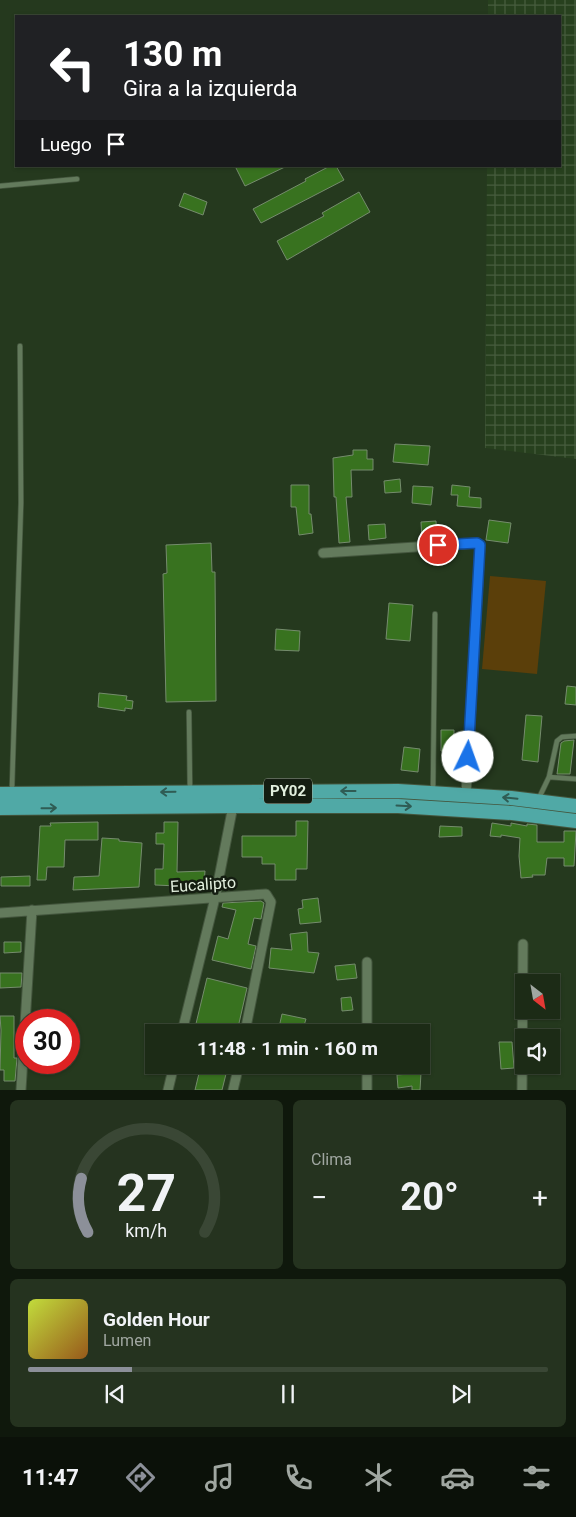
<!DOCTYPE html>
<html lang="es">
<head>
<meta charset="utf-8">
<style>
  body { margin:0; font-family:Roboto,sans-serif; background:#25331f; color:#f1f3f6; height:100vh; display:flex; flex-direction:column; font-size:19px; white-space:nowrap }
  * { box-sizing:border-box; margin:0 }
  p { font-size:16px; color:#a0a7a1 }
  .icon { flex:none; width:28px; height:28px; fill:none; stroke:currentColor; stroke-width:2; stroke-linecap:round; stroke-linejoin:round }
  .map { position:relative; height:1090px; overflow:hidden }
  .drawer { display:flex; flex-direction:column; gap:10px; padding:10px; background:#0f180c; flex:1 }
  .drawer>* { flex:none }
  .guide { position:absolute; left:15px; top:15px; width:546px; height:152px; border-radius:0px; box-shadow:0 1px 4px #0004,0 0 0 1px #3a4735; background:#202124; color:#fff; overflow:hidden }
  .needle { width:32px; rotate:149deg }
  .tools { position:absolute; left:515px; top:974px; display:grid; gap:10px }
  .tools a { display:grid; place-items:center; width:45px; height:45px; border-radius:0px; background:#1c2b16; box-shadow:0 1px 4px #0004,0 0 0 1px #3a4735; font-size:25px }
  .speed { position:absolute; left:15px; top:1009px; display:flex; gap:10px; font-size:25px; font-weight:700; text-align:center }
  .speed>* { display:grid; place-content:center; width:65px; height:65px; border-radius:50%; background:#1c2b16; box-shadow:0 1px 4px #0004,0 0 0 1px #3a4735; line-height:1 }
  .speed .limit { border:8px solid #d22; background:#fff; color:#111 }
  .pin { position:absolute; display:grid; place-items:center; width:42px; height:42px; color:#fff; margin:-21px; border:2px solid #fff; border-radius:50%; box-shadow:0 1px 5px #0007 }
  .me { position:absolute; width:55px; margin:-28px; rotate:3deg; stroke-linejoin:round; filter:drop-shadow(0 0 4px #0008) }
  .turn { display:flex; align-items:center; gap:18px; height:105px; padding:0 25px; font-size:22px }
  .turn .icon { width:65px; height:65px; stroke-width:2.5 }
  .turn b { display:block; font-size:35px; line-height:42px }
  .then { display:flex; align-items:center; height:48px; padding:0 25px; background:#0003; gap:10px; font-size:19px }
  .big { font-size:38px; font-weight:700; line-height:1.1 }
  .drawer .tile { flex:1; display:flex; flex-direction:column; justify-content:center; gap:8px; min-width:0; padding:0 18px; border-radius:8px; background:#25331f }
  .drawer .dial { align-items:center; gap:0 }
  .dial svg { height:130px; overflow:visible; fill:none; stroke:#3a4735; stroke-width:7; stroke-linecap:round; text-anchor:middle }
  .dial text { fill:#f1f3f6; stroke:none }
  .song { display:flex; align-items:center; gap:15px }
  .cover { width:60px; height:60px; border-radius:8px; background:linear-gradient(135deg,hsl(70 70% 55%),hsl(30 70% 35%)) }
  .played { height:5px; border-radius:2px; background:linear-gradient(90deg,#8c9099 20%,#3a4735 20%) }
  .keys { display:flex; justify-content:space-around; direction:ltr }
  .heat { display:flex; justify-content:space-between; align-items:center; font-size:28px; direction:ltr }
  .drawer .tiles { flex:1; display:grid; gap:10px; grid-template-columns:1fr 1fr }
  .tile:last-child { grid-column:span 2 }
  .trip { position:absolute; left:145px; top:1024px; width:285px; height:50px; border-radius:0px; background:#1c2b16; box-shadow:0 1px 4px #0004,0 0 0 1px #3a4735; font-weight:700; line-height:50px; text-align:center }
  .tab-bar { display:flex; height:80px; justify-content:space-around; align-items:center; background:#0b1109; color:#a0a7a1 }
  .tab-bar .icon { width:35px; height:35px }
  .tab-bar .selected { color:#8c9099 }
  .tab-bar b { font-size:22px; color:#f1f3f6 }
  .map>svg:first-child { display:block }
  .industrial { fill:url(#industrial-grid) }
  .pitch { fill:#5b3f0a }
  .building { fill:#38721f; stroke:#758c6d }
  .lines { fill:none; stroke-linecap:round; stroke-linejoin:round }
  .service-casing { stroke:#44563e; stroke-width:6 }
  .minor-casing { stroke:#44563e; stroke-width:11 }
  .trunk-casing { stroke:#44563e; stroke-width:16 }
  .service { stroke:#637a5c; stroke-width:4.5 }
  .minor { stroke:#637a5c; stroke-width:9 }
  .trunk { stroke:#50a9a6; stroke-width:14 }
  .oneway { stroke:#2f5c54 }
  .route-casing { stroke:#114b97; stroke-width:12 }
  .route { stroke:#1a73e8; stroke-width:9 }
  .labels { text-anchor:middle; stroke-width:5; stroke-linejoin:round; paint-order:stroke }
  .shield { fill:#141d11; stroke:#a4b0a0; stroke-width:1 }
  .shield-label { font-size:15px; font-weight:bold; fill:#e2efde }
  .street-label { font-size:16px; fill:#e2efde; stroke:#141d11 }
</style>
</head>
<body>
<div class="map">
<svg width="576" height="1090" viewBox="0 0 576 1090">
  <defs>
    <pattern id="industrial-grid" width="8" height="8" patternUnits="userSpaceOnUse" patternTransform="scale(1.25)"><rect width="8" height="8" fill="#27401e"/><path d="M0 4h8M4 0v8" fill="none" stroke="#465c3e"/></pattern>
  </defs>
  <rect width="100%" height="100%" fill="#25391e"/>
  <path class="industrial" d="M488,0H576V459L485,448L487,166H560V16H488Z"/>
  <path class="pitch" d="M490,576L546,581L537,674L482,669Z"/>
  <path class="building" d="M235,166H287L245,186Z
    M330,166H336L344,180L261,223L253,209L306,181L305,179Z
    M359,192L370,212L287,260L277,241L324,216L322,213Z
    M184,193L207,202L203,215L179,206Z
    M395,444L430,446L428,465L393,462Z
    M353,450H367V459H373V470H351L352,497H346L350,542L339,543L336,497H334L333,458L353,455Z
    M400,479L401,492L385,493L384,481Z
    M291,485H309V514H311L313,533L299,535L296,507H291Z
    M452,485L470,487L469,497L481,498V508L457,506L458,495H451Z
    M413,486L433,487L431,505L412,503Z
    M489,520L511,523L508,543L486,540Z
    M436,521L437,539L422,540L421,522Z
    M385,524L386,538L369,540L368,525Z
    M211,543L212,572H215L216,701L166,702L163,574L167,573L166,545Z
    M389,603L413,605L410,641L386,639Z
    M276,629L300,631L299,651L275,650Z
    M567,686L576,687V705L565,704Z
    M99,693L127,696L126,700L133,701L132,709L125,708V711L98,707Z
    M526,715L542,716L538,762L522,760Z
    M441,730H454V751H441Z
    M574,740L570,774H557L561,743L564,741Z
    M404,747L420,749L418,772L401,770Z
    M296,821H308L307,869H296V880H275V864H262V857H242V836H296Z
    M98,822V840H65L64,867H47L46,880H37L40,826H51L50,823Z
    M164,822H178L177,872L205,871L204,884L178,886L155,885V869H163L164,844H156V833H164Z
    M492,823L511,826V823L527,826V824L537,825V842H564V831H576L574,866H564V858H547L545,875H532L533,877L521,878L519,856L520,838L501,835V837L490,836Z
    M440,826L462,827V836L439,837Z
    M102,838L119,839V841L142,843L139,887L73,890L74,877L99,876Z
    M30,876V886H1V877Z
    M318,898L321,922L300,924L298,909L303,908L302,900Z
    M261,901L264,903L261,919L254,918L248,944L256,946L251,969L212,960L218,936L228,939L236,910L222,907L223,903Z
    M307,932L308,952L319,953L314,973L269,968L271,948L292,950L290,934Z
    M4,942H21V952L4,953Z
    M355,964L357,978L337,980L335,966Z
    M0,973H22L21,987L0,988Z
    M207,978L247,988L237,1032H194Z
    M351,997L353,1010L342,1011L341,998Z
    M282,1014L306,1019L302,1032H278Z
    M0,1016H14V1058H17L15,1081H4V1070H0L1,1030Z
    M499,1042H512L514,1068L501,1069Z
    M201,1065H221L219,1072L226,1074L222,1090H195Z
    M421,1073L420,1090H412V1086L398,1088L397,1075Z"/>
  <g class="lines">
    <defs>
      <path id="service" d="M0,186L77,179
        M189,712L190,791
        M549,777L576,779
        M12,787L21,503L20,346
        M433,791L435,614
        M538,800L549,777L557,741L562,737L576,736"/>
      <path id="minor" d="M323,553L477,543L480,545L466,795
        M0,913L266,894L271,902L245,1032
        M182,1032L215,898L233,806
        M367,1032V962
        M21,1090L32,910
        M168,1090L174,1065
        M233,1090L239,1065
        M367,1090V1065
        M522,1090L523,944"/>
      <path id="trunk" d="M0,794L398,791L511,798L576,806
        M0,808L233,806H398L512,813L576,821"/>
    </defs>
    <use href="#service" class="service-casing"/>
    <use href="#minor" class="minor-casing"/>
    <use href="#trunk" class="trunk-casing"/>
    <use href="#service" class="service"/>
    <use href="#minor" class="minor"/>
    <use href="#trunk" class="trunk"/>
  </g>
  <defs><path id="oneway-shaft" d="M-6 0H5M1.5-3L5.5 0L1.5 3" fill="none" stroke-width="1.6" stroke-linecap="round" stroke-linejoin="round" transform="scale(1.25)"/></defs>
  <g class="oneway">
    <use href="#oneway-shaft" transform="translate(348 791) rotate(180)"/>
    <use href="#oneway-shaft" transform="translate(168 792) rotate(179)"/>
    <use href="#oneway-shaft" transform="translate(510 798) rotate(-175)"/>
    <use href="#oneway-shaft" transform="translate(404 806) rotate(3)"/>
    <use href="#oneway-shaft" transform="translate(49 808) rotate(-1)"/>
  </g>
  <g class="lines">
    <defs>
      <path id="route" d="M438,545L477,543L480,545L468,757"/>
    </defs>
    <use href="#route" class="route-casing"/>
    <use href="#route" class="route"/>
  </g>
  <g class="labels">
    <rect class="shield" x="264" y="778.5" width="48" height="25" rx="4"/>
    <g class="shield-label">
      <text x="288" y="796">PY02</text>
    </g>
    <g class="street-label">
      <text transform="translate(203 884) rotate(-4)" y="6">Eucalipto</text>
    </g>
  </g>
</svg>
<div class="tools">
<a><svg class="needle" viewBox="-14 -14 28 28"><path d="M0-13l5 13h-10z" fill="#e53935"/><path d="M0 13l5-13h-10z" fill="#a0a7a1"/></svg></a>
<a><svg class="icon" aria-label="sound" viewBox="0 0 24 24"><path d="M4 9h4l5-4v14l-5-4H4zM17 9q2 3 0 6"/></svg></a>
</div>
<div class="speed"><div class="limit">30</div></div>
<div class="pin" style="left:438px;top:545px;background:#d93025"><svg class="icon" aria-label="arrive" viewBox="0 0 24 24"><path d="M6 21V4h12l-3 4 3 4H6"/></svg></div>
<svg class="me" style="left:468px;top:757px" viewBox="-20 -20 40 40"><circle r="19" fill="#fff"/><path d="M0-13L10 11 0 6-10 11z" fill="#1a73e8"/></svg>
<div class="trip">11:48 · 1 min · 160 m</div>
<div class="guide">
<div class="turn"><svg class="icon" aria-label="left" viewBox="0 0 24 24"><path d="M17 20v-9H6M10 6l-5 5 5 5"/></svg><div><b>130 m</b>Gira a la izquierda</div></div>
<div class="then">Luego<svg class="icon" aria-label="arrive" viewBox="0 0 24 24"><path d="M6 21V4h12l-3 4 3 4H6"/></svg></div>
</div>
</div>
<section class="drawer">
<div class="tiles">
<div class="tile dial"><svg viewBox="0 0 100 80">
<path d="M14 69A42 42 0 1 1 86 69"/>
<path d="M14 69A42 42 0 0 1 10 36" stroke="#8c9099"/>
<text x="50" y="56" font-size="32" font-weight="700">27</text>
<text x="50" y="72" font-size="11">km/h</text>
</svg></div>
<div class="tile"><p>Clima</p>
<div class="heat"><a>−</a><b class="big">20°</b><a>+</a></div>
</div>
<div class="tile">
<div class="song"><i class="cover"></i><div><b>Golden Hour</b><p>Lumen</p></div></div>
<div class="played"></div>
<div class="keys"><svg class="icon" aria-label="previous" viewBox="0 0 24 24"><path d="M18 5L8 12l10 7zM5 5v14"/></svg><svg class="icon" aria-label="pause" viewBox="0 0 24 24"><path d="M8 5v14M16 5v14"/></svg><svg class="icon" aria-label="next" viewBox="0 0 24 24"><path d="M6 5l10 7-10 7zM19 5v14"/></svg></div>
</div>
</div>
</section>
<nav class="tab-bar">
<b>11:47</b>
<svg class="icon selected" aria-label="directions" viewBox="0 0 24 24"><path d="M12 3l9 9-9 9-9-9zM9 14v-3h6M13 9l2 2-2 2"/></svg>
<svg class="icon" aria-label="music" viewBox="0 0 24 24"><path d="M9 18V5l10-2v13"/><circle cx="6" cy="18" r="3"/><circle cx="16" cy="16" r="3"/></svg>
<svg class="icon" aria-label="phone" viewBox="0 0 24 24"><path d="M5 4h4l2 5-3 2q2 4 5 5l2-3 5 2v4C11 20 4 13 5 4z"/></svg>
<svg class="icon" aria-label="climate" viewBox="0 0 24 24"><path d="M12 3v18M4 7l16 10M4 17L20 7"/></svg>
<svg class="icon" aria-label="car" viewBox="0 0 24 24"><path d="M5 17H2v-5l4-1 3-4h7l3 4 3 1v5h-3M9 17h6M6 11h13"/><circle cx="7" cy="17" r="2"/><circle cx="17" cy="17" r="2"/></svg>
<svg class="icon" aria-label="filters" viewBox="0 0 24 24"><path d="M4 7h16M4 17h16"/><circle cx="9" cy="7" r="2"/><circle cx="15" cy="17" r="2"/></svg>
</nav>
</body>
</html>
